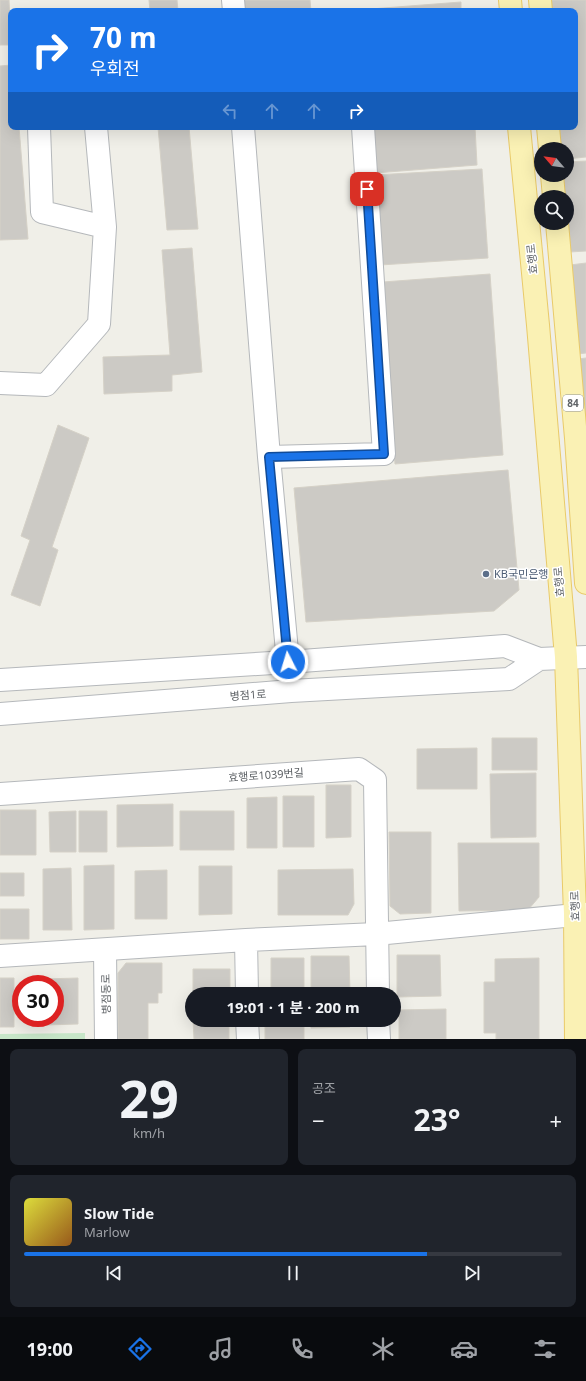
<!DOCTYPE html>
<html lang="ko">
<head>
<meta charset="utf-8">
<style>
  body { margin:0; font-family:"Noto Sans","Noto Sans KR",sans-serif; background:#20242c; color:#f1f3f6; height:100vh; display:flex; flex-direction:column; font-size:15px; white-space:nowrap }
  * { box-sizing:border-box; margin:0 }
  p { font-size:13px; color:#9ea1a6 }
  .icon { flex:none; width:22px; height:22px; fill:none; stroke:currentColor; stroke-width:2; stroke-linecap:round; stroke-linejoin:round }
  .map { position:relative; height:1039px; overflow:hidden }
  .details { display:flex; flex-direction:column; gap:10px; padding:10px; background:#0d0f14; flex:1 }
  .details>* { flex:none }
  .hud { position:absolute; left:8px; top:8px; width:570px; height:122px; border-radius:8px; box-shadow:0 4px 16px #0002; background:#1a73e8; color:#fff; overflow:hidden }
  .needle { width:26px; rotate:298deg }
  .controls { position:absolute; left:534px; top:142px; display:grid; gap:8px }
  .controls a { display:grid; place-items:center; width:40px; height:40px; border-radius:50%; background:#171b24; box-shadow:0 4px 16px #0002; font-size:20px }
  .speed { position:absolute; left:12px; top:975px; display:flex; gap:8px; font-size:20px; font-weight:700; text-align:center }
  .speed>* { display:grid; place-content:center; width:52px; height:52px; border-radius:50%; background:#171b24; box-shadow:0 4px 16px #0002; line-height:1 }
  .speed .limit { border:6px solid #d22; background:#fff; color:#111 }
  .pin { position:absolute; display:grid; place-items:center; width:34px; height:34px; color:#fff; margin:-17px; border-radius:8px; box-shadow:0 2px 6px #0006 }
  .me { position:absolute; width:44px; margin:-22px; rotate:355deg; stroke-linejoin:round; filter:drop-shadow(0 0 3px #0008) }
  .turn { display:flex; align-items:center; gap:14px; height:84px; padding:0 16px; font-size:18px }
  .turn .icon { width:52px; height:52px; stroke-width:2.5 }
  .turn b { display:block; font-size:28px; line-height:34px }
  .lanes { display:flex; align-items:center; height:38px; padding:0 16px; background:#0003; justify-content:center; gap:20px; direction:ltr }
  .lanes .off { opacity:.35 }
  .big { font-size:30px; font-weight:700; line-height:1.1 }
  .details .widget { flex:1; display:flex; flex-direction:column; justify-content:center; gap:6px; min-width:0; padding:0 14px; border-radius:8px; background:#20242c }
  .details .dial { align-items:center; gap:0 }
  .dial b { font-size:52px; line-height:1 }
  .song { display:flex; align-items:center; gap:12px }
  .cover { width:48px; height:48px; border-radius:6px; background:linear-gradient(135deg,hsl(60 70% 55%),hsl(30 70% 35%)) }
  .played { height:4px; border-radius:2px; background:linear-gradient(90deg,#1a73e8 75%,#363941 75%) }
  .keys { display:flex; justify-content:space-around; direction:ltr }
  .heat { display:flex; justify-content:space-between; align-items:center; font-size:22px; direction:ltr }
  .details .tiles { flex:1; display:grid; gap:10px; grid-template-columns:1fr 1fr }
  .widget:last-child { grid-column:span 2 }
  .trip { position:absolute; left:185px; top:987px; width:216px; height:40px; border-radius:20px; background:#171b24; box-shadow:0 4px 16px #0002; font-weight:700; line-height:40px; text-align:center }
  .tabs { display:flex; height:64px; justify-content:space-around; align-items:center; background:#090b0e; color:#9ea1a6 }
  .tabs .icon { width:28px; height:28px }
  .tabs .active { color:#1a73e8 }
  .tabs b { font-size:18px; color:#f1f3f6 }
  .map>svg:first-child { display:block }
  .green { fill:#c7e6c8 }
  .building { fill:#cccac5; stroke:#d5d1c7 }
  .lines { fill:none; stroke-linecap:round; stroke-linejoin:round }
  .minor-casing { stroke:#b5b8bb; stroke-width:24 }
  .major-casing { stroke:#e9ca69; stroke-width:24 }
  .minor { stroke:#fff; stroke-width:22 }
  .major { stroke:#faf1b4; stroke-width:22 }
  .route-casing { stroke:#114b97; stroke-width:10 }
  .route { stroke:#1a73e8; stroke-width:7 }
  .service-dot { fill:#5c6f8a; stroke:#fff; stroke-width:1.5 }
  .labels { text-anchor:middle; stroke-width:3; stroke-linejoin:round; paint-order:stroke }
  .shield { fill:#fff; stroke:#8f9295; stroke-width:1 }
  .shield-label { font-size:10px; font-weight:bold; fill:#5f6367 }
  .street-label { font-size:11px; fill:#5f6367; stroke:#fff }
  .service-label { font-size:11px; fill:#4e5e75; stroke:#fff; text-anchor:start }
</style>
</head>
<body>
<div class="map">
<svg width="586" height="1039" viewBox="0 0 586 1039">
  <rect width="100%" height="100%" fill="#f0efe8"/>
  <path class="green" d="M85,1033V1039H0V1034Z"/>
  <path class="building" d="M0,0H9L11,45H0Z
    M149,0H177L178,11H150Z
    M239,0H310L311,11L240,10Z
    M546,0H586V157L567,159V149H554L553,127H575V11H547Z
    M461,2V11L358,10Z
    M11,65V127H19L28,239L0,240V66Z
    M158,127H189L198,229L167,230Z
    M372,127H475L477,165L375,173Z
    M586,161V251L570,252L567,223V197H565L562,175H567V162Z
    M482,169L488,258L380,265L374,175Z
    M192,248L202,372L172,375V391L104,394L103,357L170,355L162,250Z
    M586,263V353L578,354L570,265Z
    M490,274L503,455L395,464L383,282Z
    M586,358V448L578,359Z
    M58,425L89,438L52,547L58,550L40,606L11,595L30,540L21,536Z
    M508,470L519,590L494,611L306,622L294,488Z
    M492,738H537V770H492Z
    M477,748V789H417V749Z
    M536,773V837L491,838L490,774Z
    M326,785H351V837L326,838Z
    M283,796H314V847H283Z
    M277,797V848H247V798Z
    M173,804V846L117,847V805Z
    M0,810H36V855H0Z
    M76,811V852H50L49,812Z
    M79,811H107V852H79Z
    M180,811H234V850H180Z
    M389,832H431V913L400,914L390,906Z
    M458,843H539V897L528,910L459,911Z
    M114,865V929L84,930V866Z
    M199,866H232V914L199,915Z
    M71,868L72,930H43V869Z
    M353,869L354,904L348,915H278V870Z
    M167,870V919H135V871Z
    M0,873H24V896H0Z
    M0,909H29V939H0Z
    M397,955H440L441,996L397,997Z
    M311,956H349L350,994H311Z
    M271,958H304V994H271Z
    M539,958V1039H496V1033H484V982H495V959Z
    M126,963H162V993H158V1003H148V1039H118V973Z
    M193,969H230V994H193Z
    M0,978H14V1027H0Z
    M78,978V1024L44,1025V1018H55V984H44V979Z
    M446,1009V1039H399V1010Z
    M193,1020H229V1039H194Z
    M311,1020H350V1027L311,1028Z
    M304,1023V1039H265V1024Z"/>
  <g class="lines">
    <defs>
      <path id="minor" d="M233,0L234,11
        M39,127L42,212L105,227
        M243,127L269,457L288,662
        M0,383L46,385L99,324L105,227L96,127
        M269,457L384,454L363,127
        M0,680L288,662L505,646L539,659L586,657
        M0,714L291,691L509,679L539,659
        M0,794L359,769L375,780L378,994
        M246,940L247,994
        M105,950L106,1039
        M0,956L246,940L376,934L586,914
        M247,1020L248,1039
        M378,1020L379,1039"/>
      <path id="major" d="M510,0L511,11
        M540,0L541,11
        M519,127L538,325L566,657L575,914L576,1039
        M548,127L550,149
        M552,175L554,197
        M557,223L576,438L586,583"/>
    </defs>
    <use href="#minor" class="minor-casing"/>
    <use href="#major" class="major-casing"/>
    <use href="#minor" class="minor"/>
    <use href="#major" class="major"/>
  </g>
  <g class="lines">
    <defs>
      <path id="route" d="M288,662L269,457L384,454L367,189"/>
    </defs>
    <use href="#route" class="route-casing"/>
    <use href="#route" class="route"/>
  </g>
  <circle class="service-dot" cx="486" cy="574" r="4"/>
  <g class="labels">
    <rect class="shield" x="563" y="395" width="20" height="16" rx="3"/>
    <g class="shield-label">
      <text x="573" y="407">84</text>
    </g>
    <g class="street-label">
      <text transform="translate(532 259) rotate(-96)" y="4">효행로</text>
      <text transform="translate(559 582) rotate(-95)" y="4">효행로</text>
      <text transform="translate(248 695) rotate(-4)" y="4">병점1로</text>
      <text transform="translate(266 775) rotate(-4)" y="4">효행로1039번길</text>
      <text transform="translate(575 906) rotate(-92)" y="4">효행로</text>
      <text transform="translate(106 994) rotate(-91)" y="4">병점동로</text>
    </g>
    <g class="service-label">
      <text x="494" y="578">KB국민은행</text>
    </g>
  </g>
</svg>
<div class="controls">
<a><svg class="needle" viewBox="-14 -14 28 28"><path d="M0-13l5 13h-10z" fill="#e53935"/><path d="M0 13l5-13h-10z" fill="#9ea1a6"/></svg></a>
<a><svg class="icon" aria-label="search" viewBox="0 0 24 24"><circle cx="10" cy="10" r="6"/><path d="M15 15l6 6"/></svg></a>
</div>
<div class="speed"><div class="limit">30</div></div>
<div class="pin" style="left:367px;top:189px;background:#d93025"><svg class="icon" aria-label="arrive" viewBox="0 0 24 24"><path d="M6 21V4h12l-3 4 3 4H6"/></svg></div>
<svg class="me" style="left:288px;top:662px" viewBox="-20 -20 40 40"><circle r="17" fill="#1a73e8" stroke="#fff" stroke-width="3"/><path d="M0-11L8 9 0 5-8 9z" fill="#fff"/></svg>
<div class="trip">19:01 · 1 분 · 200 m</div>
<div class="hud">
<div class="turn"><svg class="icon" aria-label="right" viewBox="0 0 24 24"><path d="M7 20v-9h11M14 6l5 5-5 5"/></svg><div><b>70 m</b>우회전</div></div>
<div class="lanes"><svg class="icon off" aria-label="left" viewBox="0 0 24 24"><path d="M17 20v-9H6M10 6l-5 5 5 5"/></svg><svg class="icon off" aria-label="ahead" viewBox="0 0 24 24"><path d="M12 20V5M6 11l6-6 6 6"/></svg><svg class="icon off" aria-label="ahead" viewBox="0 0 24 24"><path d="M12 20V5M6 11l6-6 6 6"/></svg><svg class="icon" aria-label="right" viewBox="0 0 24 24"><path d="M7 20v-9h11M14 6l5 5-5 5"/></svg></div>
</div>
</div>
<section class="details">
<div class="tiles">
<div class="widget dial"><b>29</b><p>km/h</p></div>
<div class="widget"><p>공조</p>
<div class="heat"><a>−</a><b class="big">23°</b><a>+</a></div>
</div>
<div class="widget">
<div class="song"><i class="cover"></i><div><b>Slow Tide</b><p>Marlow</p></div></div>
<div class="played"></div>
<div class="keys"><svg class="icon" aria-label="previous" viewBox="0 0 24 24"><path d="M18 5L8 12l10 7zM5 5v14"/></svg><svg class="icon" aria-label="pause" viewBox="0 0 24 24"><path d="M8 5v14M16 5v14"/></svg><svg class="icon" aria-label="next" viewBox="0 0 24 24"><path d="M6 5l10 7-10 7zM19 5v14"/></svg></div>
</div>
</div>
</section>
<nav class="tabs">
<b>19:00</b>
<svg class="icon active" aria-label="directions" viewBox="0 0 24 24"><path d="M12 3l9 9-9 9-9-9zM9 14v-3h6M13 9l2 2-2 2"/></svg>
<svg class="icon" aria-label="music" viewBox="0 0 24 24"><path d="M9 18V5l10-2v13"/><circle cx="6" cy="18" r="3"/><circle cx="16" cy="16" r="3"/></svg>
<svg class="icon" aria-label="phone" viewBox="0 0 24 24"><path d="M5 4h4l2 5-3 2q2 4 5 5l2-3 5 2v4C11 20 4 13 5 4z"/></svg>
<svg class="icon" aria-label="climate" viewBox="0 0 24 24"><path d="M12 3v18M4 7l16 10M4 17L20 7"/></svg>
<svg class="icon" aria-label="car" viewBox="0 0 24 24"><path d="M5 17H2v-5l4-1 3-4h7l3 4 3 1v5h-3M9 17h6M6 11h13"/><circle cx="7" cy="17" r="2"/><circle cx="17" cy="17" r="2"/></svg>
<svg class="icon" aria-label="filters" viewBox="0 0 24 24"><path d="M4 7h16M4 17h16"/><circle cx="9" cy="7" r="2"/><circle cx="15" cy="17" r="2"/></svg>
</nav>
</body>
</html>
